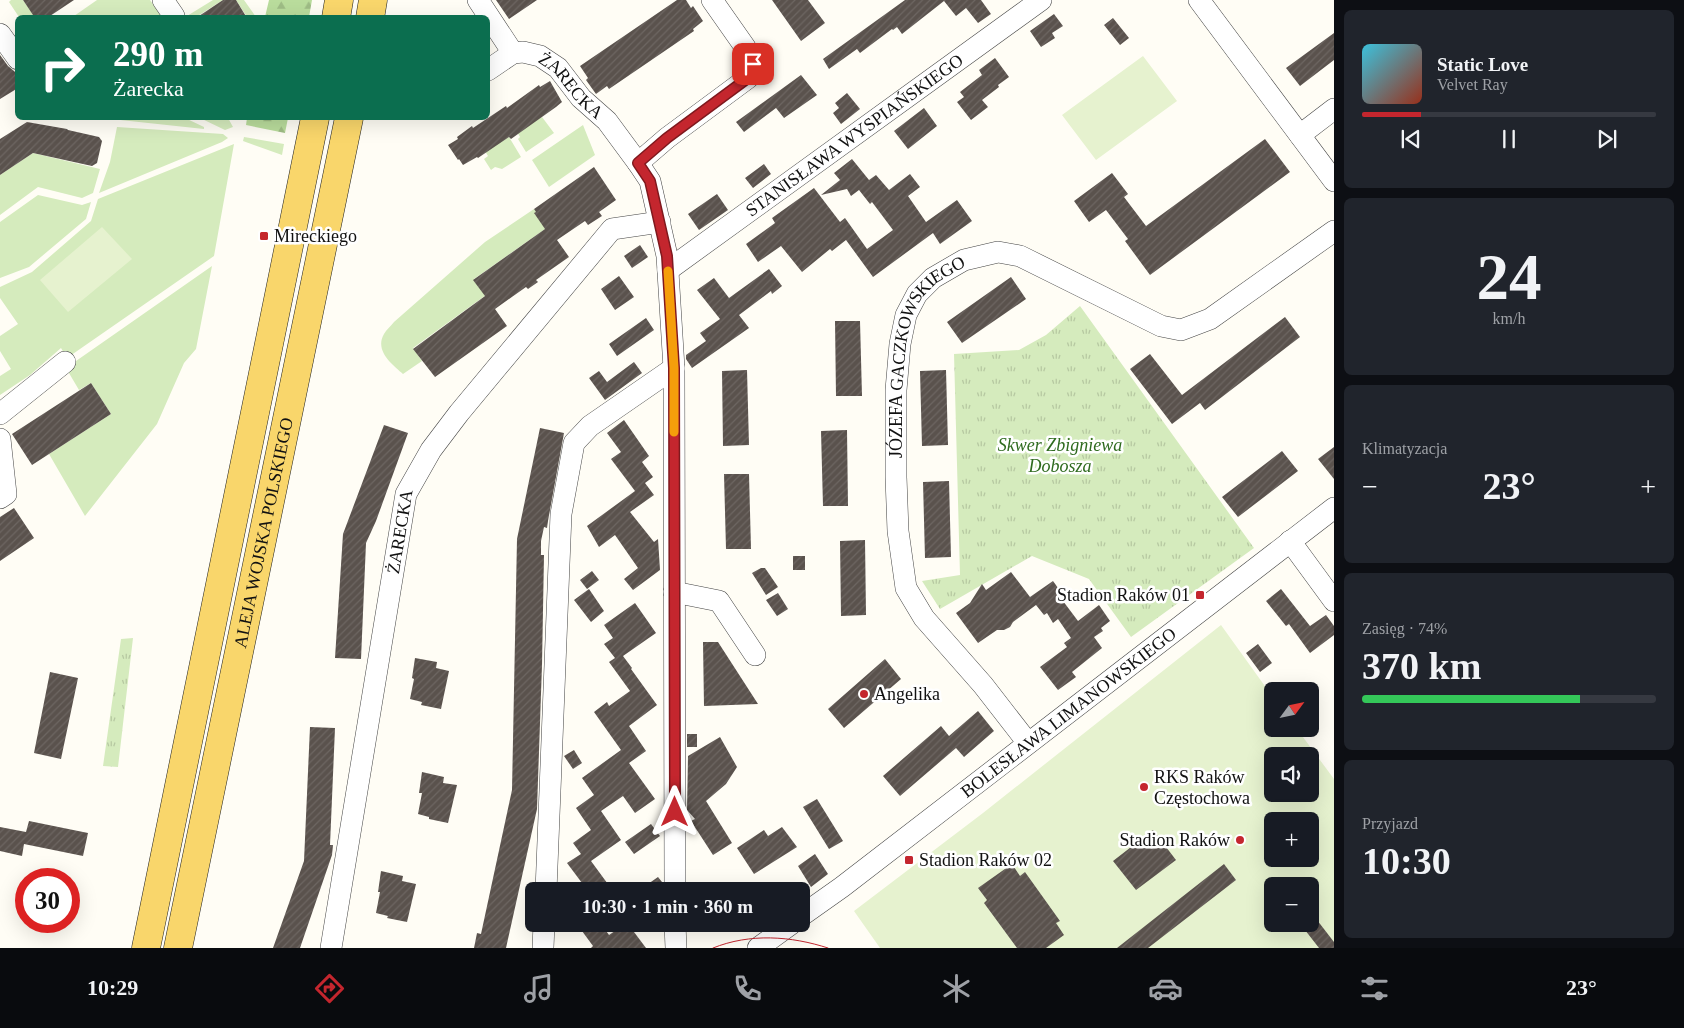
<!DOCTYPE html>
<html lang="pl">
<head>
<meta charset="utf-8">
<style>
  body { margin:0; font-family:"Times New Roman",serif; background:#20242c; color:#f1f3f6; height:100vh; display:flex; flex-direction:column; font-size:19px; white-space:nowrap }
  * { box-sizing:border-box; margin:0 }
  p { font-size:16px; color:#9ea1a6 }
  .icon { flex:none; width:28px; height:28px; fill:none; stroke:currentColor; stroke-width:2; stroke-linecap:round; stroke-linejoin:round }
  .map { position:relative; flex:1; overflow:hidden }
  .panel { display:flex; flex-direction:column; gap:10px; padding:10px; background:#0d0f14; width:350px }
  .panel>* { flex:none }
  .top-card { position:absolute; left:15px; top:15px; width:475px; height:105px; border-radius:8px; box-shadow:0 5px 20px #0002; background:#0b6e4f; color:#fff; overflow:hidden }
  .needle { width:32px; rotate:57deg }
  .fabs { position:absolute; left:1264px; top:682px; display:grid; gap:10px }
  .fabs a { display:grid; place-items:center; width:55px; height:55px; border-radius:8px; background:#171b24; box-shadow:0 5px 20px #0002; font-size:25px }
  .speed { position:absolute; left:15px; top:868px; display:flex; gap:10px; font-size:25px; font-weight:700; text-align:center }
  .speed>* { display:grid; place-content:center; width:65px; height:65px; border-radius:50%; background:#171b24; box-shadow:0 5px 20px #0002; line-height:1 }
  .speed .limit { border:8px solid #d22; background:#fff; color:#111 }
  .pin { position:absolute; display:grid; place-items:center; width:42px; height:42px; color:#fff; margin:-21px; border-radius:10px; box-shadow:0 2px 8px #0006 }
  .me { position:absolute; width:55px; margin:-28px; rotate:0deg; stroke-linejoin:round; filter:drop-shadow(0 0 4px #0008) }
  .turn { display:flex; align-items:center; gap:18px; height:105px; padding:0 15px; font-size:22px }
  .turn .icon { width:65px; height:65px; stroke-width:2.5 }
  .turn b { display:block; font-size:35px; line-height:42px }
  .big { font-size:38px; font-weight:700; line-height:1.1 }
  .panel .card { flex:1; display:flex; flex-direction:column; justify-content:center; gap:8px; min-width:0; padding:0 18px; border-radius:8px; background:#20242c }
  .panel .dial { align-items:center; gap:0 }
  .dial b { font-size:65px; line-height:1 }
  .song { display:flex; align-items:center; gap:15px }
  .cover { width:60px; height:60px; border-radius:8px; background:linear-gradient(135deg,hsl(190 70% 55%),hsl(10 70% 35%)) }
  .played { height:5px; border-radius:2px; background:linear-gradient(90deg,#c4262e 20%,#363941 20%) }
  .keys { display:flex; justify-content:space-around; direction:ltr }
  .heat { display:flex; justify-content:space-between; align-items:center; font-size:28px; direction:ltr }
  .charge { height:8px; border-radius:4px; background:linear-gradient(90deg,#34c759 74%,#363941 0) }
  .trip { position:absolute; left:525px; top:882px; width:285px; height:50px; border-radius:8px; background:#171b24; box-shadow:0 5px 20px #0002; font-weight:700; line-height:50px; text-align:center }
  .tabs { display:flex; height:80px; justify-content:space-around; align-items:center; background:#090b0e; color:#9ea1a6 }
  .tabs .icon { width:35px; height:35px }
  .tabs .current { color:#c4262e }
  .tabs b { font-size:22px; color:#f1f3f6 }
  main { display:flex; flex:1; min-height:0 }
  .map>svg:first-child { display:block }
  .grass { fill:#d5ebbd }
  .forest { fill:url(#forest-firs) }
  .park { fill:url(#park-tufts) }
  .pitch { fill:#e6f2cf; fill-rule:evenodd }
  .building { fill:url(#building-hatch) }
  .lines { fill:none; stroke-linecap:round; stroke-linejoin:round }
  .minor-casing { stroke:#444; stroke-width:22 }
  .major-casing { stroke:#222; stroke-width:29 }
  .minor { stroke:#fff; stroke-width:21 }
  .major { stroke:#f9d66b; stroke-width:28 }
  .tram { stroke:#c4262e; stroke-width:1 }
  .route-casing { stroke:#7f191e; stroke-width:12 }
  .route { stroke:#c4262e; stroke-width:9 }
  .slow { stroke:#f59e0b; stroke-width:9 }
  .poi-dot { fill:#c4262e; stroke:#fff; stroke-width:2 }
  .labels { text-anchor:middle; stroke-width:5; stroke-linejoin:round; paint-order:stroke }
  .street-label { font-size:18px; fill:#111; stroke:#fff }
  .poi-label { font-size:18px; fill:#111; stroke:#fff; text-anchor:start }
  .park-label { font-size:18px; font-style:italic; fill:#2f6b1f; stroke:#fff }
</style>
</head>
<body>
<main>
<div class="map">
<svg width="1334" height="948" viewBox="0 0 1334 948">
  <defs>
    <pattern id="forest-firs" width="22" height="20" patternUnits="userSpaceOnUse" patternTransform="scale(1.25)"><rect width="22" height="20" fill="#b9dc9c"/><path d="M5 1l3.5 6h-7zM16 11l3.5 6h-7z" fill="#9ebc85"/></pattern>
    <pattern id="park-tufts" width="24" height="20" patternUnits="userSpaceOnUse" patternTransform="scale(1.25)"><rect width="24" height="20" fill="#d5ebbd"/><path d="M3 7l-1-3M5 7V3M7 7l1-3M15 17l-1-3M17 17v-4M19 17l1-3" fill="none" stroke="#b6c8a1"/></pattern>
    <pattern id="building-hatch" width="6" height="6" patternUnits="userSpaceOnUse" patternTransform="scale(1.25)"><rect width="6" height="6" fill="#5a524d"/><path d="M-1 1l2-2M0 6l6-6M5 7l2-2" fill="none" stroke="#6d6662"/></pattern>
  </defs>
  <rect width="100%" height="100%" fill="#fffdf5"/>
  <path class="grass" d="M11,0H23L35,17H19L9,2Z
    M97,0H150L162,17L75,18L74,16Z
    M213,0H223L196,17H188L187,16Z
    M236,0H244L256,17H247Z
    M542,117L554,133L526,152L518,139L520,137L517,132Z
    M111,118H185L204,127V129L111,119Z
    M200,118H228L233,127L225,130Z
    M583,125L595,155L549,187L532,160Z
    M117,127L223,134L228,138L222,142L99,193L110,162Z
    M244,137L284,144L282,155L243,141Z
    M509,137L521,157L502,169L495,167L491,170L484,159L488,156L485,151Z
    M234,144L214,256L67,358L61,348L30,375L0,395V376L11,369L0,351V336L18,324L0,298V287L32,272L91,221L98,199Z
    M33,153L100,169L93,193L82,198L38,187L0,215V175Z
    M38,195L82,205L91,202L86,219L29,267L0,278V222Z
    M534,209L548,227L474,279L486,295L413,348L422,361L403,374C393,365 374,351 384,334C386,330 391,326 394,322L485,242Z
    M212,266L196,349L184,363L157,424L85,516L49,454L111,414L91,383L79,390L66,368Z"/>
  <path class="forest" d="M269,0H312L309,17H265Z
    M247,118H288L285,133L246,125Z"/>
  <path class="park" d="M1080,306L1254,548L1131,637L1089,579L1032,556L940,609L922,581L960,575L954,354L1019,350L1046,335Z
    M133,638L118,767L103,766L121,639Z"/>
  <path class="pitch" d="M1143,56L1177,101L1096,160L1062,115Z
    M102,227L132,259L68,312L40,280Z
    M1221,625L1272,696V729H1297L1334,779V948H880L854,911L983,813ZM1272,756H1310V794H1272ZM1272,821H1310V859H1272ZM1272,886H1310V924H1272Z"/>
  <path class="building" d="M23,0H74L47,18H35Z
    M223,0H236L247,18H196Z
    M496,0H537L509,19Z
    M677,0H686L691,8L693,6L703,21L693,29L694,31L609,89L607,86L596,94L586,80L588,78L580,66Z
    M772,0H808L825,23L801,41Z
    M905,0H981L991,14L978,23L966,8L956,16L944,1L902,34L897,27L893,30L892,29L860,53L857,49L829,69L823,59Z
    M1054,14L1063,26L1052,33L1055,38L1041,47L1030,31Z
    M1113,18L1129,38L1120,45L1104,25Z
    M1334,33V60L1300,86L1286,68Z
    M0,55L8,66L14,71L18,75V88L0,99Z
    M995,58L1009,77L998,85L999,87L982,100L988,107L971,120L957,102L964,97L960,92L982,75L979,70Z
    M801,75L817,95L784,118L776,108L744,132L736,122Z
    M550,81L562,102L556,107L511,139L509,137L478,158L477,157L463,165L459,159L458,160L448,145L458,139L457,137L472,126L473,128L506,106L507,108L539,85L540,87Z
    M847,93L860,109L841,124L833,113L839,108L835,103Z
    M924,108L937,126L908,149L894,131Z
    M27,122L67,129L68,130L99,137L102,141L97,163L92,166L33,153L0,175V139Z
    M1265,139L1290,172L1150,275L1125,241L1128,239L1106,210L1089,222L1074,201L1112,173L1128,194L1124,197L1146,226Z
    M852,159L869,180L876,175L889,190L910,174L920,187L908,196L926,222L957,200L972,221L940,244L933,233L873,277L846,240L832,251L830,249L802,272L781,246L758,262L746,244L775,223L772,218L814,188L840,222L845,218L867,249L893,230L872,202L870,204L859,190L851,196L847,189L821,195L840,180L834,173Z
    M764,164L771,174L753,188L745,178Z
    M594,167L616,200L599,212L602,216L588,225L585,221L557,240L569,257L536,280L538,282L528,289L526,287L495,309L507,326L435,377L413,349L485,296L473,280L545,229L534,213L536,212L534,209Z
    M717,194L728,210L699,230L688,214Z
    M640,245L648,257L632,268L624,256Z
    M769,269L782,286L772,294L771,291L739,315L749,328L692,368L686,359V355L706,341L700,333L720,319L697,290L714,278L729,298Z
    M619,276L634,297L615,310L601,289Z
    M1011,277L1026,299L962,343L947,322Z
    M1285,317L1300,337L1205,410L1200,403L1172,424L1130,369L1150,354L1182,395Z
    M646,318L654,330L617,356L609,344Z
    M835,321H860L862,396H836Z
    M634,362L642,373L605,400L589,378L599,371L607,382Z
    M747,370L749,445L723,446L722,371Z
    M946,370L948,445L922,446L920,371Z
    M91,383L111,414L32,465L12,434Z
    M624,420L649,456L642,462L653,477L645,483L654,495L630,512L654,542L658,539L660,570L633,590L624,579L638,568L615,535L599,547L587,526L635,491L611,459L621,452L607,433Z
    M384,425L408,433L376,521L366,543L361,659L335,658L343,534Z
    M540,428L564,433L548,521L547,528L544,527L541,541V555H544L542,665L537,809L506,948H474L477,933L481,934L512,790L517,539Z
    M847,430L848,506H823L821,431Z
    M1334,447V479L1318,459Z
    M1282,451L1298,471L1238,517L1222,497Z
    M724,474H749L751,549H726Z
    M949,481L951,557L925,558L923,482Z
    M14,508L34,538L0,561V517Z
    M865,540L866,615L841,616L840,541Z
    M793,556H805V570H793Z
    M761,568H765L778,587L766,595L752,573Z
    M592,571L599,580L587,589L580,580Z
    M1011,572L1030,597L1053,581L1066,599L1063,601L1078,621L1099,605L1110,621L1101,628L1103,631L1094,637L1102,648L1072,672L1076,677L1058,690L1040,667L1067,647L1064,643L1071,638L1058,619L1053,623L1047,613L1044,615L1036,605L1013,622L1010,627L1004,630H997L978,643L956,613L970,603L982,584L986,590Z
    M589,589L604,611L591,622L574,600Z
    M1281,589L1310,626L1326,615L1334,626V635L1310,653L1289,624L1286,626L1266,601Z
    M778,593L788,609L777,616L766,600Z
    M635,603L656,633L623,656L632,668L631,669L657,705L629,726L646,751L629,763L655,799L635,813L623,796L601,811L621,840L591,861L613,891H588L567,863L581,854L573,843L591,830L576,808L594,795L582,778L621,750L594,712L607,702L609,706L630,691L609,662L615,658L604,644L613,638L604,625Z
    M703,642H718L758,704L704,706Z
    M1258,644L1272,663L1260,672L1246,653Z
    M415,658L437,662L436,668L449,671L441,709L421,705L422,702L410,699L414,679L412,678Z
    M885,659L901,679L844,728L828,709Z
    M50,672L78,678L61,759L34,753Z
    M978,711L994,731L964,757L956,748L900,796L883,776L941,726L949,736Z
    M310,727L335,728L330,845H333L332,855L300,948H273L304,861Z
    M687,734H697V747H687Z
    M720,737L737,767L726,784L706,801L732,843L713,855L691,821L695,819L687,810L688,756Z
    M574,750L582,763L573,769L564,756Z
    M422,772L444,777L443,783L457,785L448,823L429,819V817L418,814L422,793H419Z
    M817,799L843,841L829,849L803,807Z
    M29,821L88,833L83,856L24,844L22,856L0,851V827L26,832Z
    M651,824L660,836L634,854L625,842Z
    M782,827L797,847L754,874L737,848L764,830L768,836Z
    M1153,830L1176,860L1136,890L1113,861Z
    M815,854L828,874L811,887L798,866Z
    M1012,864L1020,876L1025,872L1060,921L1056,923L1064,935L1046,948H1017L984,903L987,900L978,888Z
    M1224,864L1236,880L1148,948H1117Z
    M381,871L403,876L402,881L416,884L407,922L387,918L388,916L376,913L380,892H378Z
    M658,877L662,882L663,891H638Z
    M1317,920L1334,942V948H1319L1305,930Z
    M592,924H601L609,935L625,924H645L634,932L646,948H591L593,946L582,931Z"/>
  <g class="lines">
    <defs>
      <g id="minor">
        <path d="M163,0L174,16"/>
        <path d="M478,0L513,53"/>
        <path d="M1199,0L1334,181"/>
        <path d="M0,34L18,59"/>
        <path id="s1" d="M488,70L513,53L523,52L540,56L558,68L581,98L607,121L638,163"/>
        <path d="M1300,135L1334,109"/>
        <path id="s2" d="M668,270L1041,0"/>
        <path d="M0,414L65,362"/>
        <path d="M0,439L6,494L0,498"/>
        <path d="M1290,541L1334,601"/>
        <path d="M674,592L719,601L755,655"/>
        <path id="s3" d="M1028,743L983,685L924,618L906,588L898,531L896,477V390L900,344L906,315L917,294L933,278L964,260L998,252L1020,256L1161,326L1181,330L1210,319L1334,231"/>
        <path d="M546,891L561,514L574,443L590,426L674,368"/>
        <path d="M675,891L674,368L667,256L650,181L638,163L667,138L748,78L753,64L745,47L712,0"/>
        <path id="s4" d="M801,916L842,887L1334,508"/>
        <path d="M675,924L676,948"/>
        <path id="s5" d="M331,948L406,494L431,450L459,413L612,229L660,222"/>
        <path d="M543,948L544,924"/>
        <path d="M758,948L791,924"/>
      </g>
      <g id="major">
        <path d="M336,18L339,0"/>
        <path d="M370,18L373,0"/>
        <path d="M146,948L315,118"/>
        <path id="s6" d="M178,948L349,118"/>
      </g>
    </defs>
    <use href="#minor" class="minor-casing"/>
    <use href="#major" class="major-casing"/>
    <use href="#minor" class="minor"/>
    <use href="#major" class="major"/>
    <path class="tram" d="M713,948C750,933 791,936 828,948"/>
  </g>
  <g class="lines">
    <defs>
      <path id="route" d="M675,812L674,368L667,256L650,181L638,163L667,138L748,78L753,64"/>
    </defs>
    <use href="#route" class="route-casing"/>
    <use href="#route" class="route"/>
    <path class="slow" d="M668,271L674,368V432"/>
  </g>
  <g class="poi-dot">
    <rect x="259" y="231" width="10" height="10" rx="2.5"/>
    <rect x="1195" y="590" width="10" height="10" rx="2.5"/>
    <circle cx="864" cy="694" r="5"/>
    <circle cx="1144" cy="787" r="5"/>
    <circle cx="1240" cy="840" r="5"/>
    <rect x="904" y="855" width="10" height="10" rx="2.5"/>
  </g>
  <g class="labels">
    <g class="street-label">
      <text dy="6" stroke="none"><textPath href="#s1" startOffset="101">ŻARECKA</textPath></text>
      <text dy="6" stroke="none"><textPath href="#s2" startOffset="230">STANISŁAWA WYSPIAŃSKIEGO</textPath></text>
      <text dy="6" stroke="none"><textPath href="#s3" startOffset="441">JÓZEFA GACZKOWSKIEGO</textPath></text>
      <text dy="6" stroke="none"><textPath href="#s5" startOffset="422">ŻARECKA</textPath></text>
      <text dy="6" stroke="none"><textPath href="#s6" startOffset="424">ALEJA WOJSKA POLSKIEGO</textPath></text>
      <text dy="6" stroke="none"><textPath href="#s4" startOffset="336">BOLESŁAWA LIMANOWSKIEGO</textPath></text>
    </g>
    <g class="poi-label">
      <text x="274" y="242">Mireckiego</text>
      <text x="1190" y="601" text-anchor="end">Stadion Raków 01</text>
      <text x="874" y="700">Angelika</text>
      <text x="1154" y="783">RKS Raków<tspan x="1154" dy="21">Częstochowa</tspan></text>
      <text x="1230" y="846" text-anchor="end">Stadion Raków</text>
      <text x="919" y="866">Stadion Raków 02</text>
    </g>
    <g class="park-label">
      <text x="1060" y="451">Skwer Zbigniewa<tspan x="1060" dy="21">Dobosza</tspan></text>
    </g>
  </g>
</svg>
<div class="fabs">
<a><svg class="needle" viewBox="-14 -14 28 28"><path d="M0-13l5 13h-10z" fill="#e53935"/><path d="M0 13l5-13h-10z" fill="#9ea1a6"/></svg></a>
<a><svg class="icon" aria-label="sound" viewBox="0 0 24 24"><path d="M4 9h4l5-4v14l-5-4H4zM17 9q2 3 0 6"/></svg></a>
<a>+</a>
<a>−</a>
</div>
<div class="speed"><div class="limit">30</div></div>
<div class="pin" style="left:753px;top:64px;background:#d93025"><svg class="icon" aria-label="arrive" viewBox="0 0 24 24"><path d="M6 21V4h12l-3 4 3 4H6"/></svg></div>
<svg class="me" style="left:675px;top:812px" viewBox="-20 -20 40 40"><path d="M0-17L14 15 0 8-14 15z" fill="#c4262e" stroke="#fff" stroke-width="4"/></svg>
<div class="trip">10:30 · 1 min · 360 m</div>
<div class="top-card">
<div class="turn"><svg class="icon" aria-label="right" viewBox="0 0 24 24"><path d="M7 20v-9h11M14 6l5 5-5 5"/></svg><div><b>290 m</b>Żarecka</div></div>
</div>
</div>
<section class="panel">
<div class="card">
<div class="song"><i class="cover"></i><div><b>Static Love</b><p>Velvet Ray</p></div></div>
<div class="played"></div>
<div class="keys"><svg class="icon" aria-label="previous" viewBox="0 0 24 24"><path d="M18 5L8 12l10 7zM5 5v14"/></svg><svg class="icon" aria-label="pause" viewBox="0 0 24 24"><path d="M8 5v14M16 5v14"/></svg><svg class="icon" aria-label="next" viewBox="0 0 24 24"><path d="M6 5l10 7-10 7zM19 5v14"/></svg></div>
</div>
<div class="card dial"><b>24</b><p>km/h</p></div>
<div class="card"><p>Klimatyzacja</p>
<div class="heat"><a>−</a><b class="big">23°</b><a>+</a></div>
</div>
<div class="card"><p>Zasięg · 74%</p><b class="big">370 km</b><div class="charge"></div></div>
<div class="card"><p>Przyjazd</p><b class="big">10:30</b></div>
</section>
</main>
<nav class="tabs">
<b>10:29</b>
<svg class="icon current" aria-label="directions" viewBox="0 0 24 24"><path d="M12 3l9 9-9 9-9-9zM9 14v-3h6M13 9l2 2-2 2"/></svg>
<svg class="icon" aria-label="music" viewBox="0 0 24 24"><path d="M9 18V5l10-2v13"/><circle cx="6" cy="18" r="3"/><circle cx="16" cy="16" r="3"/></svg>
<svg class="icon" aria-label="phone" viewBox="0 0 24 24"><path d="M5 4h4l2 5-3 2q2 4 5 5l2-3 5 2v4C11 20 4 13 5 4z"/></svg>
<svg class="icon" aria-label="climate" viewBox="0 0 24 24"><path d="M12 3v18M4 7l16 10M4 17L20 7"/></svg>
<svg class="icon" aria-label="car" viewBox="0 0 24 24"><path d="M5 17H2v-5l4-1 3-4h7l3 4 3 1v5h-3M9 17h6M6 11h13"/><circle cx="7" cy="17" r="2"/><circle cx="17" cy="17" r="2"/></svg>
<svg class="icon" aria-label="filters" viewBox="0 0 24 24"><path d="M4 7h16M4 17h16"/><circle cx="9" cy="7" r="2"/><circle cx="15" cy="17" r="2"/></svg>
<b>23°</b>
</nav>
</body>
</html>
